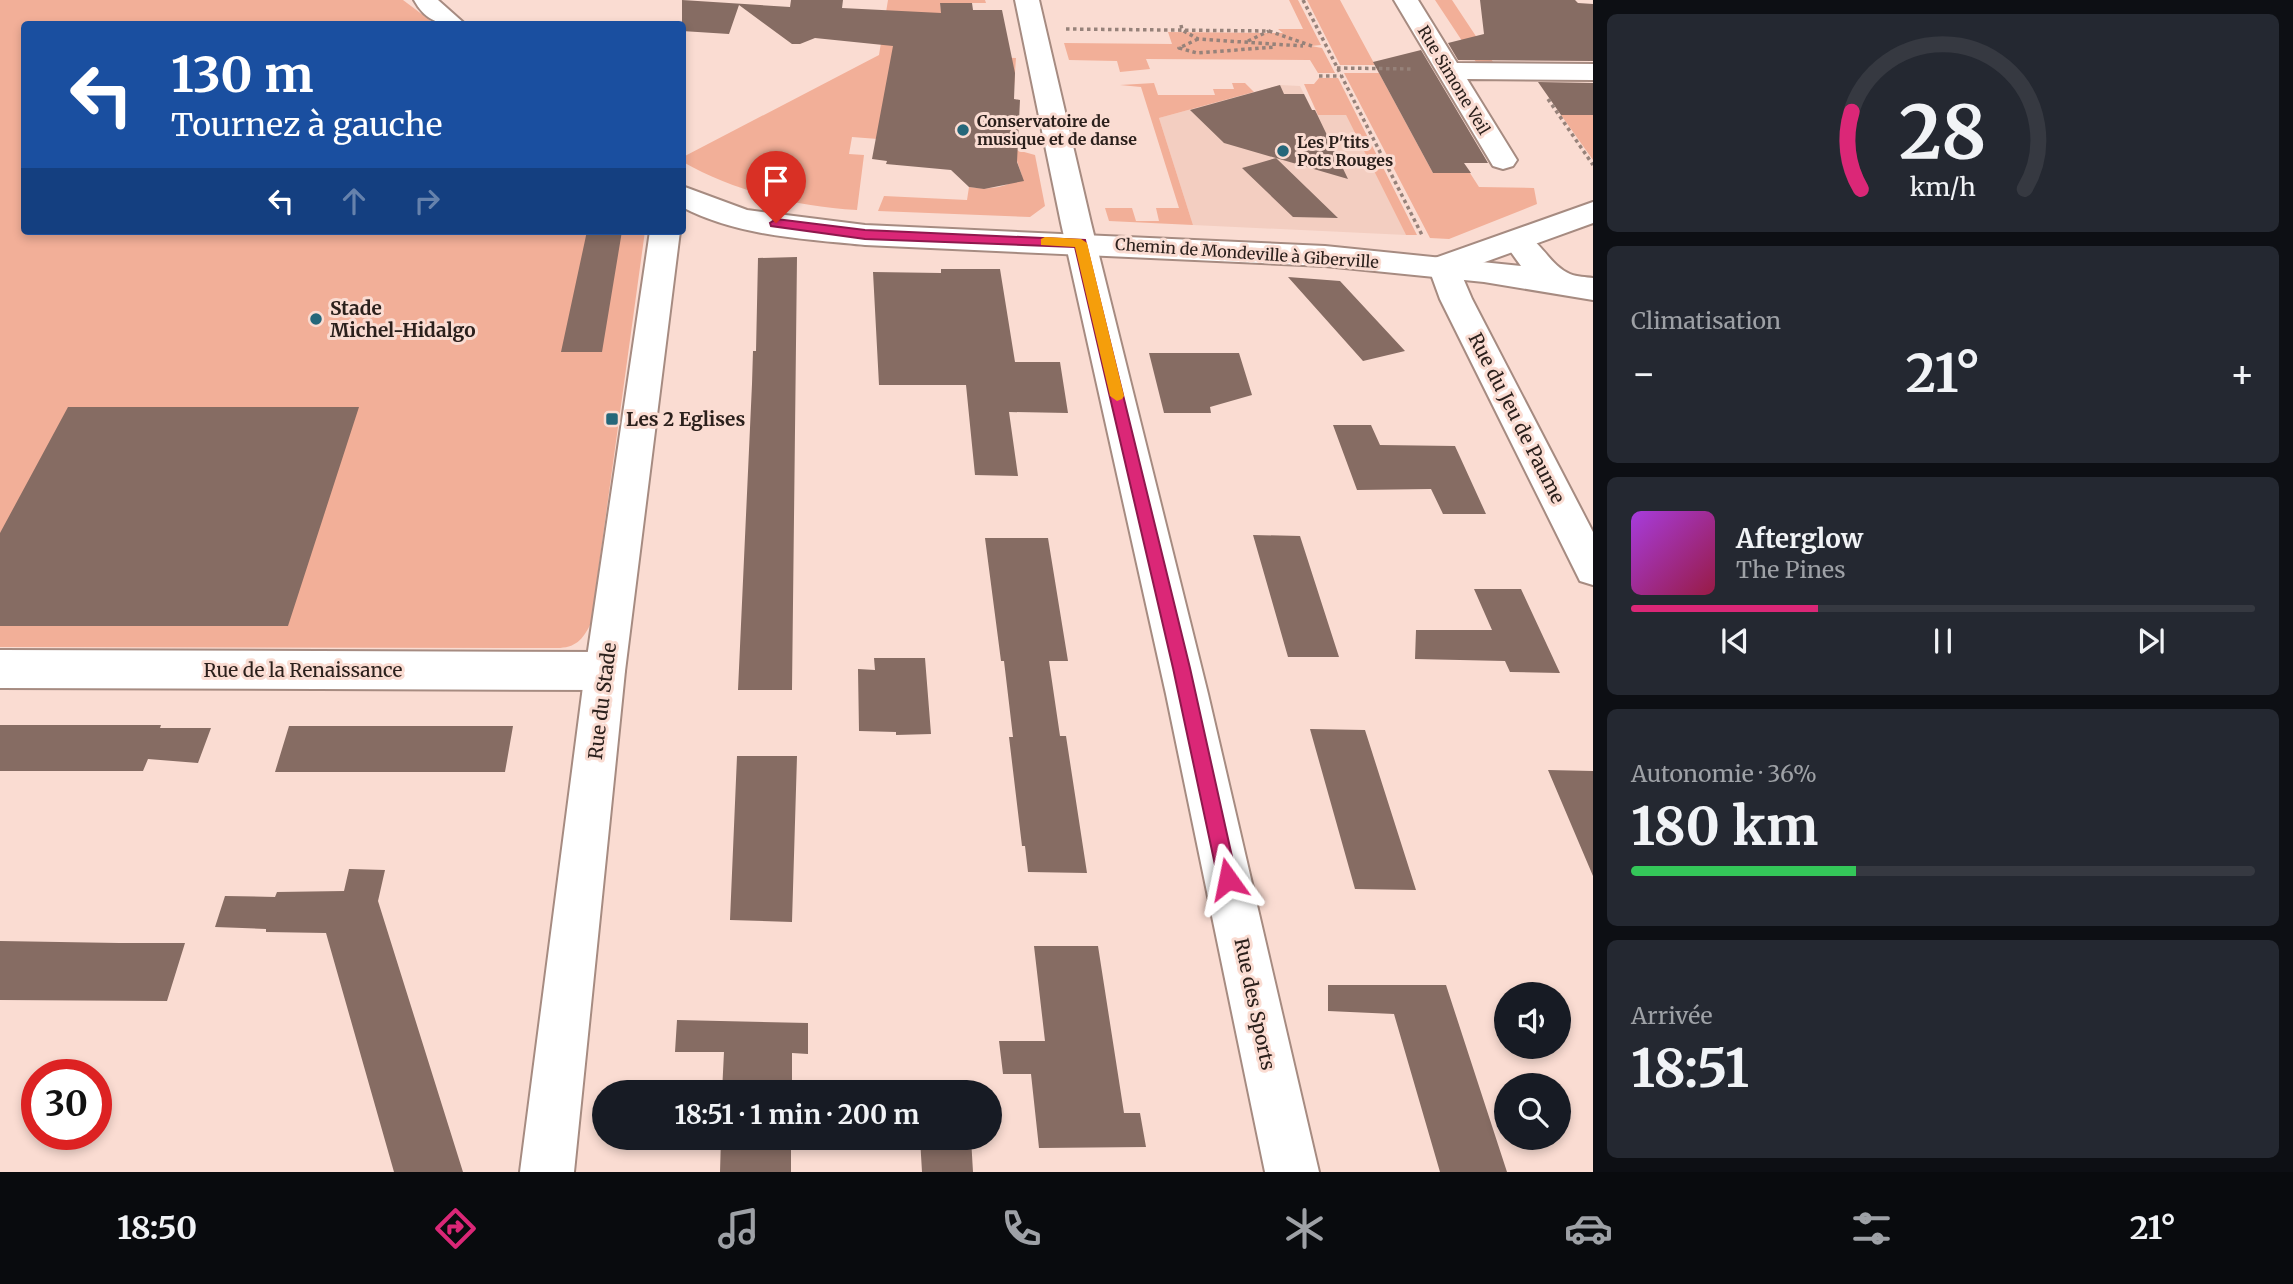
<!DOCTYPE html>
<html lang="fr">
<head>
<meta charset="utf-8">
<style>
  body { margin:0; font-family:Merriweather,serif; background:#242831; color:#f1f3f6; height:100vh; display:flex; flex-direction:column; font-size:26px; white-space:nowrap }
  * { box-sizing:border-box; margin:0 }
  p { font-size:23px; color:#9ea1a6 }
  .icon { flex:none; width:38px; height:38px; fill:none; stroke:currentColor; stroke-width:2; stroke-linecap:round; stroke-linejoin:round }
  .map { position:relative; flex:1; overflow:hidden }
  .sheet { display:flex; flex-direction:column; gap:14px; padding:14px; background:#0d0f14; width:700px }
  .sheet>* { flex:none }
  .guide { position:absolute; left:21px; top:21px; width:665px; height:214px; border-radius:7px; box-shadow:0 4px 10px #0003; background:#1a4fa0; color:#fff; overflow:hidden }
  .fabs { position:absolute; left:1494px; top:982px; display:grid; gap:14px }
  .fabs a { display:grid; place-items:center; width:77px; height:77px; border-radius:50%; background:#171b24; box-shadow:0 4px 10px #0003; font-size:35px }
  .speed { position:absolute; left:21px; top:1059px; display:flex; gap:14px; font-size:35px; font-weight:700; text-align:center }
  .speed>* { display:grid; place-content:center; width:91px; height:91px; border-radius:50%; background:#171b24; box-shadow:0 4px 10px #0003; line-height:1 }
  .speed .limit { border:10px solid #d22; background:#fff; color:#111 }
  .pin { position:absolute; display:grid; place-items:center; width:60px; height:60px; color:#fff; margin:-72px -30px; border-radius:50% 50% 50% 0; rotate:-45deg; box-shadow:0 0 7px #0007 }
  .pin .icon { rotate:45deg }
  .me { position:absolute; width:77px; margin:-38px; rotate:348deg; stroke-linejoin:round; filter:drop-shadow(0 0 5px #0008) }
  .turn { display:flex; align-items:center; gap:24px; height:147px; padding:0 35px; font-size:32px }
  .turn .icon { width:91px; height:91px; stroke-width:2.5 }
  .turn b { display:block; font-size:49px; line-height:60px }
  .lanes { display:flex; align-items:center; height:66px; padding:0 35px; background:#0003; justify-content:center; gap:35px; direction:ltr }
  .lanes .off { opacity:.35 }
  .big { font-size:52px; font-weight:700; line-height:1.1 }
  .sheet .tile { flex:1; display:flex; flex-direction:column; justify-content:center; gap:10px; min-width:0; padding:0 24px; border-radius:10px; background:#242831 }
  .sheet .dial { align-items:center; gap:0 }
  .dial svg { height:182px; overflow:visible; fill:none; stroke:#363941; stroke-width:7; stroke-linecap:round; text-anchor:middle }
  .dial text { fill:#f1f3f6; stroke:none }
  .song { display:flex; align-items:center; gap:21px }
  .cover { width:84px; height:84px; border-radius:10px; background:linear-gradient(135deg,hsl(280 70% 55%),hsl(340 70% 35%)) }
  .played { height:7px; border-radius:4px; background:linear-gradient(90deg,#db2777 30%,#363941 30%) }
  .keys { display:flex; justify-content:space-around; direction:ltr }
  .heat { display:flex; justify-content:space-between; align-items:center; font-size:38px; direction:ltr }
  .charge { height:10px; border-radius:5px; background:linear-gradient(90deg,#34c759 36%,#363941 0) }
  .trip { position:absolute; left:592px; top:1080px; width:410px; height:70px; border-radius:35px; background:#171b24; box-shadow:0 4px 10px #0003; font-weight:700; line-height:70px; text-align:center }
  .tab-bar { display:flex; height:112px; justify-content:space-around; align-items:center; background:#090b0e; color:#9ea1a6 }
  .tab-bar .icon { width:49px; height:49px }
  .tab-bar .selected { color:#db2777 }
  .tab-bar b { font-size:32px; color:#f1f3f6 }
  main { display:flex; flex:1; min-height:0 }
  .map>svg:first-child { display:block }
  .built { fill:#f3cec1 }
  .green { fill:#f2af98 }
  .building { fill:#866c63 }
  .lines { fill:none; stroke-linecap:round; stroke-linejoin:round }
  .minor-casing { stroke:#a68b81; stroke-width:4 }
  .tertiary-casing { stroke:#a68b81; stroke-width:4 }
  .path { stroke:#96827a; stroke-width:3.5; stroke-dasharray:3.5 3.5; stroke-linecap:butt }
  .minor { fill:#fff; fill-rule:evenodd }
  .tertiary { fill:#fff; fill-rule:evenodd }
  .route { fill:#db2777; stroke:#8e194d; stroke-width:2 }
  .slow { fill:#f59e0b }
  .poi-dot { fill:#25677a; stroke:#fadcd2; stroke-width:2.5 }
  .labels { text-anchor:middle; stroke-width:6; stroke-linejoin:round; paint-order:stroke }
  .far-street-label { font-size:16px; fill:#2b201c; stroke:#fadcd2 }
  .far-poi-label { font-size:16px; font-weight:bold; fill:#2b201c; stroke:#fadcd2; text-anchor:start }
  .poi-label { font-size:19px; font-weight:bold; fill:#2b201c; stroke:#fadcd2; text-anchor:start }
  .street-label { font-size:19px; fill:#2b201c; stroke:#fadcd2 }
</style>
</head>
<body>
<main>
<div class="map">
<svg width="1593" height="1172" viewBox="0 0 1593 1172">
  <rect width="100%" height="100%" fill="#fadcd2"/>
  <path class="built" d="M1280,85L1300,86L1312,110H1315L1318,114L1346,115L1406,235L1193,225L1159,118Z"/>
  <path class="green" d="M0,0H403L435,24H24V231H645L591,623C583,640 575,648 557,648L0,647Z
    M888,0H985L986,3H940L947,56L1016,58L1014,86L943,144L852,137L849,154L864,155L857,210C796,206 736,192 683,162V157L879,55Z
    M1289,0H1298L1321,45L1311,46L1322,48L1335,73H1318L1310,60L1146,59L1150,69L1120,72L1117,61L1069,60L1064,43L1172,44L1168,32L1283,33L1278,29H1303Z
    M1307,0H1340L1375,65H1340Z
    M1435,0H1452L1495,65H1478Z
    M1344,73H1379L1433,173H1470L1479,187L1534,188L1537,204L1449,239L1430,238Z
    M1319,78H1338L1417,235H1406L1346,115H1318L1304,84H1314Z
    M1154,83L1158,95H1215L1213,89H1234L1232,83H1245L1254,92L1159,118L1193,225L1109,221L1105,208H1132L1136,221H1159L1156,208H1179L1141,87L1120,85Z
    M1561,115H1593V160Z
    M1013,149L1035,155L1045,206L1030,217L878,211L884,196L967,200L969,187C987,190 1007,188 1022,176Z"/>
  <path class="building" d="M682,0L790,7L791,0H843L842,8L941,13L940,3H972L973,10H1002L1015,73L1014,99L1020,100L1017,162L1024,181L984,189L969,187L951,170L886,164L887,161L872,159L893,46L815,38L800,44H792L739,5L729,34L682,31Z
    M1480,0H1575L1578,3L1593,4V61L1458,60L1448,43L1484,34Z
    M1421,50L1488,163H1464L1471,173H1433L1373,62Z
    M1538,82L1593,83V115H1561Z
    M1280,85L1284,94H1304L1312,110H1315L1348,179L1224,143L1190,110Z
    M1276,158L1338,218L1293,217L1242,168Z
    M587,231H622L602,352H561Z
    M797,257L792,690H738L752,384L753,351H756L758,258Z
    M941,269H1000L1015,362H1060L1068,413L1009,412L1018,476L975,475L966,385H879L873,272L941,273Z
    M1288,277L1340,281L1405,351L1363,361Z
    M1149,353H1239L1252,395L1210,407L1211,413H1164Z
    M68,407H359L288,626H0V533Z
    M1333,425H1371L1380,445L1455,446L1486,514H1443L1431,489L1357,490Z
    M1253,535L1300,536L1339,657H1288Z
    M985,538H1048L1068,661H1049L1060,736H1066L1087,873L1028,872L1025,846H1022L1009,737H1013L1004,661H1001Z
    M1474,589H1521L1560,673L1510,672L1505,661L1415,659L1416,630H1492Z
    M874,658H925L931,734L896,735V732L859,731L858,669L875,670Z
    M0,725H161L160,728H211L198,763L148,759L143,771H0Z
    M289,726H513L505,772H275Z
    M1310,729L1365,730L1416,890L1355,889Z
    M737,756H797L792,922L730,920Z
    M1548,770L1593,771V876Z
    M349,869L385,870L378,901L463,1172H394L326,933L266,932V929L215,927L225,896L275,897L277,892L344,891Z
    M0,941L119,943H185L167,1001L0,1000Z
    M1034,946H1098L1124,1113H1140L1146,1147L1039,1148L1031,1074H1003L999,1041H1045Z
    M1328,985H1446L1507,1172H1440L1394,1014L1328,1011Z
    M677,1020L808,1023V1054L792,1053V1092H722L724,1052H675Z
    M721,1138H791V1172H720Z
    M920,1138H971L973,1172H922Z"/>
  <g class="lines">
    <defs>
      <path id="minor" d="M1015,0H1039L1091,223L1208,694L1319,1172H1265L1166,694L1061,223Z
        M1394,0H1418L1457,63L1593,64V80L1467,79L1517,160L1513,166L1503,169L1493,166Z
        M1593,202V223L1460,271L1472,299L1593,532V585L1580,581L1440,299L1428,266L1432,259Z
        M0,650L605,652L619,658L625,671L619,684L605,690L0,688Z"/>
      <path id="tertiary" d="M414,0H438L465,24C442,26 426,22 414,0Z
        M682,186L747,210L865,225L1325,246L1521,266L1503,241L1507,234C1537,226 1545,264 1570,274C1577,277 1586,277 1593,278V300L1484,282L1325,266L865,245C804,239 737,236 682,207Z
        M650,231H680L625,671L574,1172H520L585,671Z"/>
    </defs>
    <use href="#minor" class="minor-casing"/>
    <use href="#tertiary" class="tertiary-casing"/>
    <path class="path" d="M1303,0L1423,237
      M1181,25L1182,30L1198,39L1303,46
      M1066,29L1269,31L1312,46
      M1198,39L1179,48L1197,53L1275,47
      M1248,41L1269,31
      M1337,68L1413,69
      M1319,76H1341
      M1548,99L1593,165"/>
    <use href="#minor" class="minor"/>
    <use href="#tertiary" class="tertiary"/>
  </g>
  <path class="route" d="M776,219L865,230L1085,240L1190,668L1237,879L1235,886L1228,889L1221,886L1218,879L1173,668L1075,247L865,239L771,226L770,223Z"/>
  <path class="slow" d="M1045,237L1081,239L1087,243L1124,396L1122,399L1117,401L1110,396L1075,247L1041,245V239Z"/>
  <g class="poi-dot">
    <circle cx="963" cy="130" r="7"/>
    <circle cx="1283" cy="151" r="7"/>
    <circle cx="316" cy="319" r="7"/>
    <rect x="605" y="412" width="14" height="14" rx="3.5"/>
  </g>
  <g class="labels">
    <g class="far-street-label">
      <text transform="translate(1454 80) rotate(59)" y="6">Rue Simone Veil</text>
      <text transform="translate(1247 253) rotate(4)" y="6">Chemin de Mondeville à Giberville</text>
    </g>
    <g class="far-poi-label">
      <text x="977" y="127">Conservatoire de<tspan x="977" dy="18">musique et de danse</tspan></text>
      <text x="1297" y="148">Les P'tits<tspan x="1297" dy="18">Pots Rouges</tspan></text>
    </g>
    <g class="poi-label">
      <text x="330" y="315">Stade<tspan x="330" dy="22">Michel-Hidalgo</tspan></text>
      <text x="626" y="426">Les 2 Eglises</text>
    </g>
    <g class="street-label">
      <text transform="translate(1517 418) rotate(63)" y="7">Rue du Jeu de Paume</text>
      <text x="303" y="677">Rue de la Renaissance</text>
      <text transform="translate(602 701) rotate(-83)" y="7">Rue du Stade</text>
      <text transform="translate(1255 1004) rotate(78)" y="7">Rue des Sports</text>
    </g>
  </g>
</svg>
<div class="fabs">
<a><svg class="icon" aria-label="sound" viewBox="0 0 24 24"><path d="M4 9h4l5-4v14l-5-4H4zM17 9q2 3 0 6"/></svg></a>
<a><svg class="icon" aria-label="search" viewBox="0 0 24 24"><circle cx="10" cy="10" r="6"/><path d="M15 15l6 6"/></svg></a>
</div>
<div class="speed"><div class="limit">30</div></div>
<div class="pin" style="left:776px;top:223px;background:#d93025"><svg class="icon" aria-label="arrive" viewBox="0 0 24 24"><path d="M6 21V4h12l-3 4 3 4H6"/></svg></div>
<svg class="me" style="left:1228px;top:879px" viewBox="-20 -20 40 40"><path d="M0-17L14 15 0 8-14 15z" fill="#db2777" stroke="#fff" stroke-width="4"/></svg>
<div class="trip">18:51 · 1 min · 200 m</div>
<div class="guide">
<div class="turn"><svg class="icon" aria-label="left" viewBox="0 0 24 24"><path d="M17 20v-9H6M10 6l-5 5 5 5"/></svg><div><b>130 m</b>Tournez à gauche</div></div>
<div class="lanes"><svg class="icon" aria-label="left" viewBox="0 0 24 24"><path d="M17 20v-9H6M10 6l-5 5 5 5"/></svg><svg class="icon off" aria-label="ahead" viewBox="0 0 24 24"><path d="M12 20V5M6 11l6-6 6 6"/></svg><svg class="icon off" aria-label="right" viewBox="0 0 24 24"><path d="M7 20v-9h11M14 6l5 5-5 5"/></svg></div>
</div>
</div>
<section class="sheet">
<div class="tile dial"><svg viewBox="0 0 100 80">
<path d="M14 69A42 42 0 1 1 86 69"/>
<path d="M14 69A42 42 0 0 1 10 35" stroke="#db2777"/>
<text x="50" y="56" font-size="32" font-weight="700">28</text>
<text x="50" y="72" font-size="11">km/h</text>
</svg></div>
<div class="tile"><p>Climatisation</p>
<div class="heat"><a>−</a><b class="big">21°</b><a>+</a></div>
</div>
<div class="tile">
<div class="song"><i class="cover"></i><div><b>Afterglow</b><p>The Pines</p></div></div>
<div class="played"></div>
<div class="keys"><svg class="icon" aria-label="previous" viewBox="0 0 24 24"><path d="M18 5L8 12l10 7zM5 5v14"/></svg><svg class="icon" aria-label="pause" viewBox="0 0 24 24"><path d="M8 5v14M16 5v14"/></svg><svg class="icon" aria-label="next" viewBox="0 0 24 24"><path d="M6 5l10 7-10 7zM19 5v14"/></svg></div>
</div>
<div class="tile"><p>Autonomie · 36%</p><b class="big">180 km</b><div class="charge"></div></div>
<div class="tile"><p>Arrivée</p><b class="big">18:51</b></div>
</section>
</main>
<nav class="tab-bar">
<b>18:50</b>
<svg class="icon selected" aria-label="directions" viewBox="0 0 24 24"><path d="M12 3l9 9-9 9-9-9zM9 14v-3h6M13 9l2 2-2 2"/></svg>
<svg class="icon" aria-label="music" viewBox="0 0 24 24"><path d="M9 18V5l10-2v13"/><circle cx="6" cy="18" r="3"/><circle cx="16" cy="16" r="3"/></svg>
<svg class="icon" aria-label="phone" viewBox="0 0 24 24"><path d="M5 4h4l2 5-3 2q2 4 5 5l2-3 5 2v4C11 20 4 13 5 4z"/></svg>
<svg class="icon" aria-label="climate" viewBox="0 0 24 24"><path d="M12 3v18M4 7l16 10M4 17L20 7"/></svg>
<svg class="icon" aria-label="car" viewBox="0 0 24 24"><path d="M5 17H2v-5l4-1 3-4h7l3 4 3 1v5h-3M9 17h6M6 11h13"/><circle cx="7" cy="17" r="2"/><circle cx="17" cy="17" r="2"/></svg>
<svg class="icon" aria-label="filters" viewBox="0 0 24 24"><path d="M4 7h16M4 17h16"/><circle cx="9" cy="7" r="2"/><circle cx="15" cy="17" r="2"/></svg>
<b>21°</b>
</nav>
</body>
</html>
